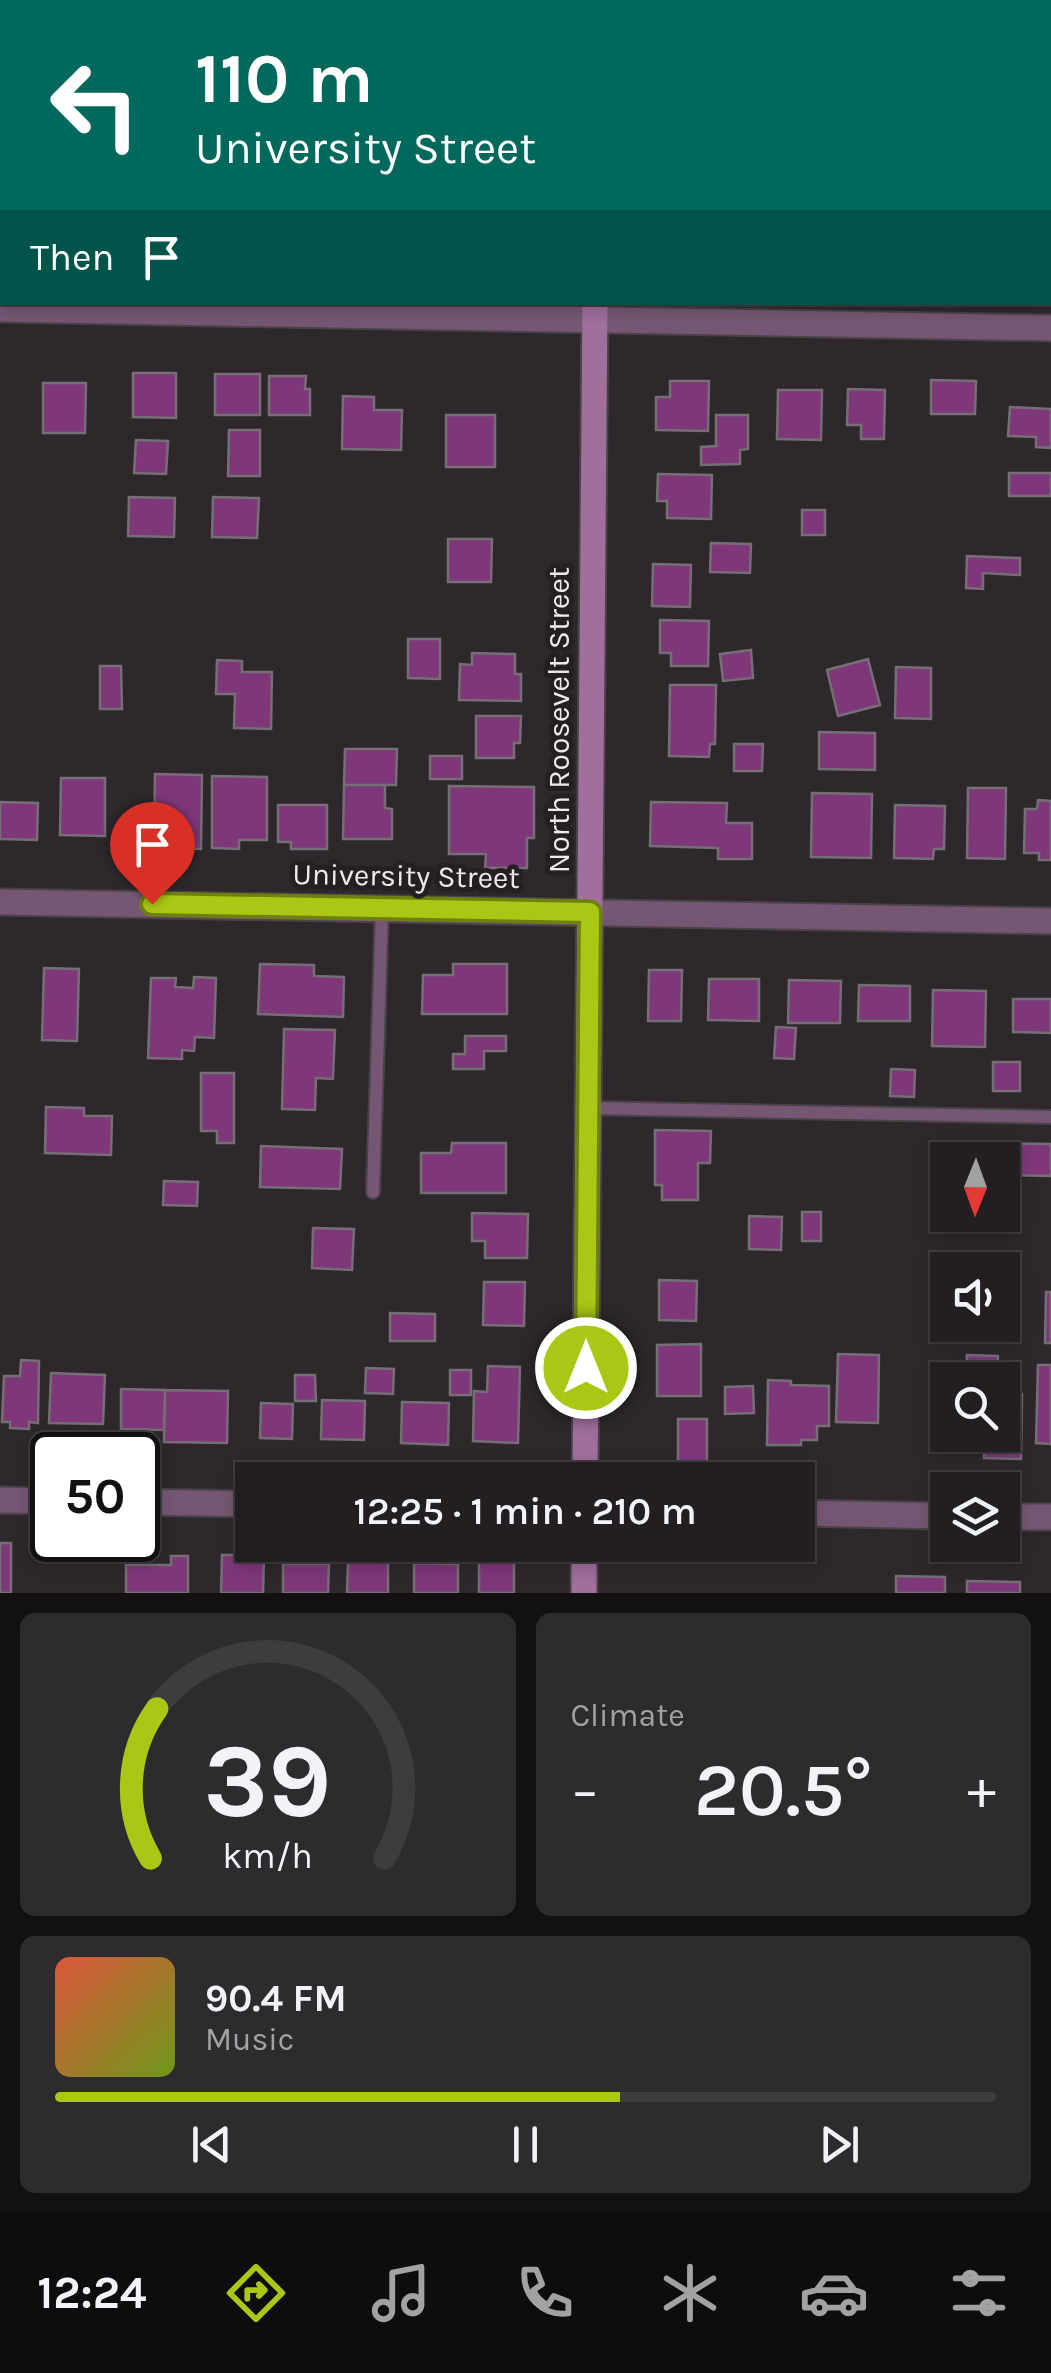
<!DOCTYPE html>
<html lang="en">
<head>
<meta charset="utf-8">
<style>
  body { margin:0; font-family:Karla,sans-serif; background:#2e2b2f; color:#f1f3f6; height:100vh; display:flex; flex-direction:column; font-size:38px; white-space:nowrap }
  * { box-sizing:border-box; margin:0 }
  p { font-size:32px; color:#a2a2a5 }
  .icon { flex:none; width:55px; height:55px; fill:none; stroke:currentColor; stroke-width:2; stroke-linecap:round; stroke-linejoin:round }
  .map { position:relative; height:1593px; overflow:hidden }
  .panel { display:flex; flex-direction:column; gap:20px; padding:20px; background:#131013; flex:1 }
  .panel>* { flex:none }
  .hud { position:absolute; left:0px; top:0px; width:1052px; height:305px; box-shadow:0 5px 15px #0003,0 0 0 2px #3f3c40; background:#00695c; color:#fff; overflow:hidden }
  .needle { width:65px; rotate:181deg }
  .controls { position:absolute; left:930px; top:1142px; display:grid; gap:20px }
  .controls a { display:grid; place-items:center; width:90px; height:90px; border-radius:0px; background:#221e22; box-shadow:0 5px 15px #0003,0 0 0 2px #3f3c40; font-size:50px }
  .speed { position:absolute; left:30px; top:1432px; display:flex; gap:20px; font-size:50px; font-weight:700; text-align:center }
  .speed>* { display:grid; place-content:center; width:130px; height:130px; border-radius:50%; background:#221e22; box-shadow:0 5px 15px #0003,0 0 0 2px #3f3c40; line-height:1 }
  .speed .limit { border:5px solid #111; border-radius:15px; background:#fff; color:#111 }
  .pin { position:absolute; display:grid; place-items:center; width:85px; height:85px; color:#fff; margin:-102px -42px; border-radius:50% 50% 50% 0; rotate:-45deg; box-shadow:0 0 10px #0007 }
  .pin .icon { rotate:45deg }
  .me { position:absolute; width:110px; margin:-55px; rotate:0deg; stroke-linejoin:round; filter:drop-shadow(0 0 8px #0008) }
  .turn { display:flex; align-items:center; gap:35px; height:210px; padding:0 30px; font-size:45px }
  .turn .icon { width:130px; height:130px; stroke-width:2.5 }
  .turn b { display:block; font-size:70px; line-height:85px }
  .then { display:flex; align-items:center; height:95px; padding:0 30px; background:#0003; gap:20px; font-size:38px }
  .big { font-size:75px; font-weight:600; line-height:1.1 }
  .panel .tile { flex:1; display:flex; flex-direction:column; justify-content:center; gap:15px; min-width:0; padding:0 35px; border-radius:15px; background:#2e2b2f }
  .panel .dial { align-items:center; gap:0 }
  .dial svg { height:260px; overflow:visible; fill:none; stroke:#3f3c40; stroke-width:7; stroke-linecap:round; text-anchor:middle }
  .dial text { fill:#f1f3f6; stroke:none }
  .song { display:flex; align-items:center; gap:30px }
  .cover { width:120px; height:120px; border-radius:15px; background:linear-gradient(135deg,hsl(10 70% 55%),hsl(80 70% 35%)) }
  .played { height:10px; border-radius:5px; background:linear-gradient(90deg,#abc614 60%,#3f3c40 60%) }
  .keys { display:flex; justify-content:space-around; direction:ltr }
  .heat { display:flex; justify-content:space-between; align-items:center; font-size:55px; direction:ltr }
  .panel .tiles { flex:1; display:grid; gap:20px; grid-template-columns:1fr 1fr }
  .tile:last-child { grid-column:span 2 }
  .trip { position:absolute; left:235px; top:1462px; width:580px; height:100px; border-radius:0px; background:#221e22; box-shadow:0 5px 15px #0003,0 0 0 2px #3f3c40; font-weight:600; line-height:100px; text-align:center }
  .menu { display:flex; height:160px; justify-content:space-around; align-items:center; background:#0e0c0e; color:#a2a2a5 }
  .menu .icon { width:70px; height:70px }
  .menu .on { color:#abc614 }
  .menu b { font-size:45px; color:#f1f3f6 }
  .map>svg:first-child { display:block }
  .building { fill:#7e387a; stroke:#756f75; stroke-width:2.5 }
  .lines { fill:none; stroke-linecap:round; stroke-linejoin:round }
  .lane-casing { stroke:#494348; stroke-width:16 }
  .street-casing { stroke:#494348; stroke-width:29 }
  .secondary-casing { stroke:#494348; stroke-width:29 }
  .lane { stroke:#765773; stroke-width:12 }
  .street { stroke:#765773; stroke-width:25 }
  .secondary { stroke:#a06f9d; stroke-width:25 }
  .route-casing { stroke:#6f810d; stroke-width:25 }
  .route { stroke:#abc614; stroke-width:18 }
  .labels { text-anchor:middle; stroke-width:10; stroke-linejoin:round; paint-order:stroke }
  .street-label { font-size:30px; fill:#edeaed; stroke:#241f23 }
</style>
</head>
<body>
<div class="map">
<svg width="1051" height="1593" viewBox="0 0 1051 1593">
  <rect width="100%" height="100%" fill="#2e282d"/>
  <path class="building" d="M645,0H688V2H645Z
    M133,373H176V418L133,417Z
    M215,374H260V415H215Z
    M269,376H306L305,389H310V415H269Z
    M931,380L976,381L975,414H931Z
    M670,381H709L708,431L656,430V397H670Z
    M43,383H86L85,433H43Z
    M848,389L885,390L884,439H861V425H847Z
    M778,390H822L821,440L777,439Z
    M343,396L374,397V410H402L401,450L342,449Z
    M1010,407L1051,409V448L1036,447V437L1008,436Z
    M446,415H495V467H446Z
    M716,415H748V449L740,450V464L701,465V447L716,446Z
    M229,430H260V476H228Z
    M136,440L168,441L166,474L134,473Z
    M1009,473H1051V496H1009Z
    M658,474L712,475L711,519L667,518V501H657Z
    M129,497L175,498L174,537L128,536Z
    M213,497L259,498L257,538L212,537Z
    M802,510H825V535H802Z
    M448,539H492L491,582H448Z
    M711,543L751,544L750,573L710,572Z
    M967,556L1020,558V575L983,573V589L966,588Z
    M653,564L691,565L690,607L652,606Z
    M660,620L709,621L708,666H671V653H660Z
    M408,639H440V679L408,678Z
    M751,650L753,678L723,681L720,654Z
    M472,653L515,654V674H521V701L459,700L460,664L472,665Z
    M868,659L880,705L838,716L827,670Z
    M217,660L242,661V672H272L271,729L234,728L235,694H216Z
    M100,666H121L122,709H100Z
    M896,667L931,668V719L895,718Z
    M670,685H716L715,744H710L709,757L669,756Z
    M476,716H521L520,743H514V758H476Z
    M819,732L875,733V770L819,769Z
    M734,744H763L762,771H734Z
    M345,749H397L396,785H344Z
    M430,756H462V779H430Z
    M155,774L202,775L201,849L174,848V839L154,838Z
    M212,776L267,777V840H239V849L212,848Z
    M61,778H105V836L60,835Z
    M344,785H385V808L392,809V839H343Z
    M449,786L534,787V838H527V868H485L486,854H449Z
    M968,788H1006L1005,859L967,858Z
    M812,793L872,794L871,858L811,857Z
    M1038,800L1051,801V860H1039V853H1024L1025,809H1037Z
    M0,802L38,803L37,840L0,839Z
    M651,802L727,803L726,823H752V859H718V848L650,846Z
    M278,805H327V849H291V842H278Z
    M895,805L945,806L944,849H934L933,859L894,858Z
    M260,964L314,965V976L344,977L343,1017L258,1014Z
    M453,964H507V1014H422L423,975H453Z
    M44,968L79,969L77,1041L42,1040Z
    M649,970H682L681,1021H648Z
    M194,977L216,978L214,1038L195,1037L194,1051L182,1050V1059L148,1058L151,978H176L175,987L193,988Z
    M709,979H759V1021L708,1020Z
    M789,980L841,981L840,1023H788Z
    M859,985L910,986V1021H858Z
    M933,990L986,991L985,1047L932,1046Z
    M1013,999H1051V1033L1013,1032Z
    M776,1027L796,1028L794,1059L774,1058Z
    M284,1029L335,1030L333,1079L316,1078L315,1110L282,1109Z
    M465,1036H506V1051H484V1069H453V1054H465Z
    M993,1062H1020V1091H993Z
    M891,1069L915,1070L914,1097L890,1096Z
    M201,1073H234V1143H217V1131H201Z
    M46,1107L84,1108V1116H112L111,1155L45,1153Z
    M655,1130L711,1131L710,1163H698V1200H662V1185H655Z
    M452,1143H506V1193H421V1153H451Z
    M992,1143L1051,1144V1176L1002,1175V1160H991Z
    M261,1146L342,1149L340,1189L260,1187Z
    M164,1181L198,1182L197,1206L163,1205Z
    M802,1212H821V1241H802Z
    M472,1213L528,1214L527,1258H485V1241H472Z
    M749,1216L782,1217L781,1250L749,1249Z
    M313,1228L354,1229L352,1270L312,1268Z
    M659,1280L697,1281L696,1321L659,1320Z
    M484,1282H525L524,1326L483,1325Z
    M1046,1292H1051V1343H1045Z
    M390,1313L435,1314V1341H390Z
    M701,1344V1396H657V1345Z
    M838,1354L879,1355L878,1423L836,1422Z
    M967,1355L998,1356L997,1380H966Z
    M21,1360L39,1361L38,1423L29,1422V1429L10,1428V1422H2L4,1376H20Z
    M1038,1365H1051V1444L1036,1443Z
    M488,1366L520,1367L518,1443L473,1441L474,1391L487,1392Z
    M366,1368L394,1369L393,1394L365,1393Z
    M450,1370H471V1395H450Z
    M51,1373L105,1375L103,1424L49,1423Z
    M295,1375H315L316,1401H295Z
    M768,1380L791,1381V1385L829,1386V1426H817V1440H801V1445H767Z
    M753,1386L754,1413L725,1414V1387Z
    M121,1389L165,1390L164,1430L121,1429Z
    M165,1390L228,1391L227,1443L164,1442Z
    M1002,1393L1022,1394L1021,1459L984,1458V1435H1002Z
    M322,1400L365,1401L364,1440L321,1439Z
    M402,1402L449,1403L448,1445L401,1443Z
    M261,1403L293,1404L292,1439L260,1438Z
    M678,1419H707V1464H678Z
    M0,1543H11V1593H0Z
    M222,1555H264L263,1593H221Z
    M171,1556H188V1593H126V1565H171Z
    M479,1558H514V1593H479Z
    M348,1562L388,1563V1593H347Z
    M414,1563L458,1564V1593H414Z
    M283,1564H329L328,1593H283Z
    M896,1576L945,1577V1593H896Z
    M967,1581L1020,1582V1593H967Z"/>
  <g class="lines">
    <defs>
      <path id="lane" d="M588,1108L1051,1117
        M373,1192L382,908"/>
      <path id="street" d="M0,309L1051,328
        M0,902L1051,921
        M0,1500L52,1501
        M138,1502L252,1504
        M798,1513L948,1516
        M1002,1517H1051"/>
      <path id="secondary" d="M597,2V0
        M585,1480L595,302
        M584,1593V1545"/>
    </defs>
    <use href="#lane" class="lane-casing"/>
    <use href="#street" class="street-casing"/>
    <use href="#secondary" class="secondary-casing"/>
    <use href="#lane" class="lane"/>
    <use href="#street" class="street"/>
    <use href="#secondary" class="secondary"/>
  </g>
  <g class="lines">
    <defs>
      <path id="route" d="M152,904L590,912L586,1368"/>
    </defs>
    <use href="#route" class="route-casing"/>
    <use href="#route" class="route"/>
  </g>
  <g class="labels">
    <g class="street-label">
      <text transform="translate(559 720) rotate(-90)" y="10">North Roosevelt Street</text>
      <text transform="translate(406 876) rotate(1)" y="10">University Street</text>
    </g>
  </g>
</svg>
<div class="controls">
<a><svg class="needle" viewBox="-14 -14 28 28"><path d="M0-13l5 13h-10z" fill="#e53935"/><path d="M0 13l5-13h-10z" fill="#a2a2a5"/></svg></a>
<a><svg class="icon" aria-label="sound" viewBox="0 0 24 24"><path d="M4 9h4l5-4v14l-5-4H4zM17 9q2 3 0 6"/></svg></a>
<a><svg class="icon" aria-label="search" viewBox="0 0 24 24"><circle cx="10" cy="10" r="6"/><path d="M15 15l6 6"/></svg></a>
<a><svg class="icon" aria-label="layers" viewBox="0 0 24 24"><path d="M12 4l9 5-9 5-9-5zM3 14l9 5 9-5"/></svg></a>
</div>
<div class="speed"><div class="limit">50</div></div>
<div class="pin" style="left:152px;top:904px;background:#d93025"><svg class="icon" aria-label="arrive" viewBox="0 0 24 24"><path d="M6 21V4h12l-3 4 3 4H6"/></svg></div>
<svg class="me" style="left:586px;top:1368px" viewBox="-20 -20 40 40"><circle r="17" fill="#abc614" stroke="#fff" stroke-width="3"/><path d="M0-11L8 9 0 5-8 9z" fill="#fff"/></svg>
<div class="trip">12:25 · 1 min · 210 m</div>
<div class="hud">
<div class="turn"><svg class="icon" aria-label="left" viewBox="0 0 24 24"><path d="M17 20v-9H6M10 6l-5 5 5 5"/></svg><div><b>110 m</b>University Street</div></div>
<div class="then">Then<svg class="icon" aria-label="arrive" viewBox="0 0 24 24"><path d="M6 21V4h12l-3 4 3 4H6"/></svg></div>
</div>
</div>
<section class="panel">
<div class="tiles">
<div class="tile dial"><svg viewBox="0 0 100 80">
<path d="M14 69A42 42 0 1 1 86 69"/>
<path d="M14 69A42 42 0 0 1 16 23" stroke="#abc614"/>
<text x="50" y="56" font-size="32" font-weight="700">39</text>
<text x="50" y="72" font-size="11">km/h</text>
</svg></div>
<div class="tile"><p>Climate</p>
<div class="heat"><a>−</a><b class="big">20.5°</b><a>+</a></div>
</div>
<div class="tile">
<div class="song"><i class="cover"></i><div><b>90.4 FM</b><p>Music</p></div></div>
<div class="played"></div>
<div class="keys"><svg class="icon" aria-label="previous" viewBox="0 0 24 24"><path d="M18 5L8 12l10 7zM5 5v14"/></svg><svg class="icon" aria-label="pause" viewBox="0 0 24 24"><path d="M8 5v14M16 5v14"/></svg><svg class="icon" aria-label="next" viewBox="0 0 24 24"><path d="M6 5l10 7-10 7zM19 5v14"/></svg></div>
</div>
</div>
</section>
<nav class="menu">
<b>12:24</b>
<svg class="icon on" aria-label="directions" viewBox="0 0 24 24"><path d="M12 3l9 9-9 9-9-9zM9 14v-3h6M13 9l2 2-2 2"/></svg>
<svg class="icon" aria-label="music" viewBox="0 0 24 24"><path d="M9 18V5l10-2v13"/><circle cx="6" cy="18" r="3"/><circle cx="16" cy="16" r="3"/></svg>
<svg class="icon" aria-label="phone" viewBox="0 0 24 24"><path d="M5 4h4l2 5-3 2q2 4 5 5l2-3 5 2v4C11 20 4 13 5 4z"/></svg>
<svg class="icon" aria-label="climate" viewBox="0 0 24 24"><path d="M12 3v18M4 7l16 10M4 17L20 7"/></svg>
<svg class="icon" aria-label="car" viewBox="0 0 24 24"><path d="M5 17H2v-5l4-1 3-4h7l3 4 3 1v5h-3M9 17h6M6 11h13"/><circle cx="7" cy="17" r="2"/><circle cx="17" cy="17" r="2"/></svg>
<svg class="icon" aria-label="filters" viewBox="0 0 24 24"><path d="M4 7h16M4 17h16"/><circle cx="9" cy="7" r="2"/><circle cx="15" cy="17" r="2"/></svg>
</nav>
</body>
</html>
